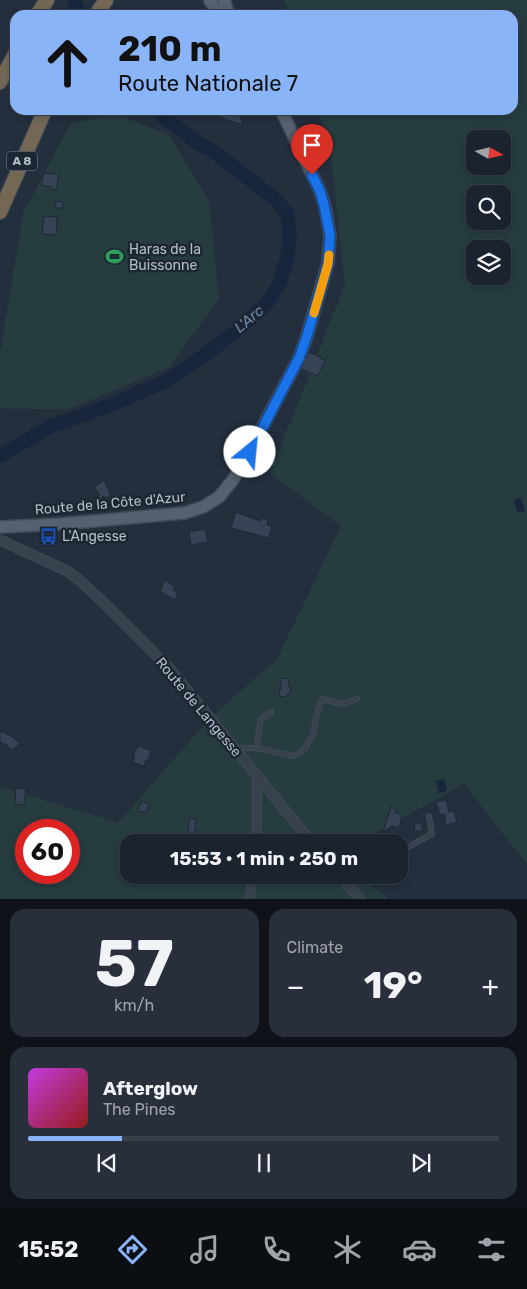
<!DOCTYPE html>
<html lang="en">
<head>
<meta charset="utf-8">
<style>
  body { margin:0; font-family:Rubik,sans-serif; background:#282f3a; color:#f1f3f6; height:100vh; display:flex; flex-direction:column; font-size:19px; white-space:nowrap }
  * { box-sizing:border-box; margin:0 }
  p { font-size:16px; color:#a0a4aa }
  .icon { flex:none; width:28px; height:28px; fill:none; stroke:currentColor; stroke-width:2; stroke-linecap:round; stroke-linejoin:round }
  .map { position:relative; height:899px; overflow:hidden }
  .side { display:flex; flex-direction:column; gap:10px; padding:10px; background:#0f1319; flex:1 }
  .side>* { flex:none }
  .banner { position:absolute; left:10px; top:10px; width:508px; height:105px; border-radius:15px; box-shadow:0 2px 8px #0003,0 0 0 1px #39404a; background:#8ab4f8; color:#111; overflow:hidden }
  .needle { width:32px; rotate:98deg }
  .buttons { position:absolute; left:466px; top:130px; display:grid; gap:10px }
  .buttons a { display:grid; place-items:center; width:45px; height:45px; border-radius:10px; background:#1b232e; box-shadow:0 2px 8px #0003,0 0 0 1px #39404a; font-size:25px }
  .speed { position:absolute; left:15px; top:819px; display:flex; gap:10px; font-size:25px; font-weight:700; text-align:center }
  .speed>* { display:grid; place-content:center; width:65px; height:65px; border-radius:50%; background:#1b232e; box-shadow:0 2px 8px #0003,0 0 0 1px #39404a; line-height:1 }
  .speed .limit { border:8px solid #d22; background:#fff; color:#111 }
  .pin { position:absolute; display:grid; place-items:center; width:42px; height:42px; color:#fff; margin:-51px -21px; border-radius:50% 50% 50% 0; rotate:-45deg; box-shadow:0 0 5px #0007 }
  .pin .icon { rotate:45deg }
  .me { position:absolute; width:55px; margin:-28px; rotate:28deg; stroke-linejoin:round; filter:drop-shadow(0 0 4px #0008) }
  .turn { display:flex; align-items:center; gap:18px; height:105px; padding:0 25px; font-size:22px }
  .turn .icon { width:65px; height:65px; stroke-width:2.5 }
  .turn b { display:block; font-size:35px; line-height:42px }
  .big { font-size:38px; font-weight:700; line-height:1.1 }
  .side .tile { flex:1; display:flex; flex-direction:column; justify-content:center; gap:8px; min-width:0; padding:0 18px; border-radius:15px; background:#282f3a }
  .side .dial { align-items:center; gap:0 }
  .dial b { font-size:65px; line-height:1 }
  .song { display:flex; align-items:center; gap:15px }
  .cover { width:60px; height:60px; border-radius:8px; background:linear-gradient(135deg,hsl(290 70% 55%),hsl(0 70% 35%)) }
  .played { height:5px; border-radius:2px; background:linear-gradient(90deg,#8ab4f8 20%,#39404a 20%) }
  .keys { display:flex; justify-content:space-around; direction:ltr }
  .heat { display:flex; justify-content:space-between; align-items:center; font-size:28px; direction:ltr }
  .side .tiles { flex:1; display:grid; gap:10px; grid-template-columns:1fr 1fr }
  .tile:last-child { grid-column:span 2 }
  .trip { position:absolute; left:120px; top:834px; width:288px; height:50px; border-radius:15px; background:#1b232e; box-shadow:0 2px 8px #0003,0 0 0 1px #39404a; font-weight:700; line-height:50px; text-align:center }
  .tabs { display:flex; height:80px; justify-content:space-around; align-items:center; background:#0b0e12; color:#a0a4aa }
  .tabs .icon { width:35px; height:35px }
  .tabs .current { color:#8ab4f8 }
  .tabs b { font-size:22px; color:#f1f3f6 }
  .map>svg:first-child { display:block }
  .green { fill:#263c3f; fill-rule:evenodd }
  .water { fill:#17263c }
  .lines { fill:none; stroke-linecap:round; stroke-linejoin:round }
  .river { stroke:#17263c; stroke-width:14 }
  .building { fill:#364354; stroke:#1f2835 }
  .service-casing { stroke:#414a57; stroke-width:6 }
  .minor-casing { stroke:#414a57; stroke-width:10 }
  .tertiary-casing { stroke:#414a57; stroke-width:11 }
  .primary-casing { stroke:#414a57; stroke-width:14 }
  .motorway-casing { stroke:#434c59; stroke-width:16 }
  .service { stroke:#38414e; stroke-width:4 }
  .minor { stroke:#38414e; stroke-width:8 }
  .tertiary { stroke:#38414e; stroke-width:9 }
  .primary { stroke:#56606e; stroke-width:11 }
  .motorway { stroke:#746855; stroke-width:14 }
  .route-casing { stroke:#114b97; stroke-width:12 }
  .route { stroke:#1a73e8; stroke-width:9 }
  .slow { stroke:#f59e0b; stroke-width:9 }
  .labels { text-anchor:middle; stroke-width:5; stroke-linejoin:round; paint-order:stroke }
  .shield { fill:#1d2633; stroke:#878f9c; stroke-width:1 }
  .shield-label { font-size:12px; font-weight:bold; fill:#b4bcc9 }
  .poi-label { font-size:14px; fill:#b4bcc9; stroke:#1d2633; text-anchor:start }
  .street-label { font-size:14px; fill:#b4bcc9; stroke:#1d2633 }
  .water-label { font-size:15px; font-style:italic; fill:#6d86a8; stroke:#1d2633 }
</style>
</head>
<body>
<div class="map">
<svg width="527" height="899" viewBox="0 0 527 899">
  <rect width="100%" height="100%" fill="#242f3e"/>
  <path class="green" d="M284,0H527V864L464,784L359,842H129V875H357L389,899H0V786L118,823L209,719L277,659L341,526L270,473L345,285L330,146L319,110H512V15H289ZM475,139H502V166H475ZM475,194H502V221H475ZM475,249H502V276H475ZM26,830H69V872H26Z
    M115,114L169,135L209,201L219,299L169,367L67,410L0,408V354L23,214L70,124Z"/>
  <path class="water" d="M521,498L525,511L517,513L514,500Z
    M444,779L447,791L439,793L436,781Z"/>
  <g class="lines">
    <path class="river" d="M74,0L79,15
      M0,456L51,426L84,415L125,399L168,380L213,349L236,331L267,303L280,283L287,257L290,237L287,213L276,200L213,151L196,142L155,110"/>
  </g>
  <path class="building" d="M203,110H237L243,125L203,111Z
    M44,173L59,174L56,190L50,189L51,187L41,185Z
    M55,201L63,202V208H55Z
    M44,216L57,217L56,235L42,234Z
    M309,352L321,357L320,358L325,360L318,376L301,369Z
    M104,480L110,493V497H102V501L98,504L95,498L100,495L94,487Z
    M236,512L260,521L261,518L268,520L267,525L272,526L269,538L231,528Z
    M205,529L208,542L191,545L189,532Z
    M165,580L175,587L173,590L177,592L176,594L178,595L174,600L160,591Z
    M282,678L289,679L288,686L291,687L289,695L287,694L286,697L279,696Z
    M0,731L13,737L20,744L11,750L7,745L0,742Z
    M139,746L151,751L148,760H146L144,766L133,762L135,757L133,756L134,753Z
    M16,788L26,789L24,805L15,804Z
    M446,800L449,812L454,811L457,822L446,825L444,814L440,815L436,802Z
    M141,801L149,804L146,813L138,811Z
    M392,804L396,813L402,815L400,823L398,828L393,826L383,832Z
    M189,819H196L194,842H188Z
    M415,823L422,824V831H414Z"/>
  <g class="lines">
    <defs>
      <path id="service" d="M236,748H256L261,719L271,712
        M256,748L293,756L304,750L313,734L316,717L322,699L343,704L357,699
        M399,852L432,834L429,816
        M343,879L352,878L357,875"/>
      <path id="minor" d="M257,777V842
        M249,899L253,875"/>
      <path id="tertiary" d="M0,540L67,571L78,579L104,603L170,669L311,842
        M339,875L360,899"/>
      <path id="primary" d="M224,0L229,15
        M210,1L220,15
        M0,527L60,524L184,513L203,507L219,497L232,481L244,462L299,358L307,336L328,263L330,235L325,207L320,191L281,110"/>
      <path id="motorway" d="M37,15L47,0
        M96,15L106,0
        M0,82L15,54
        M0,212L45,110"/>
    </defs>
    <use href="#service" class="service-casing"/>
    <use href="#minor" class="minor-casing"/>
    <use href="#tertiary" class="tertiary-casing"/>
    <use href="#primary" class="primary-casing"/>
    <use href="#motorway" class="motorway-casing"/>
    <use href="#service" class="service"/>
    <use href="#minor" class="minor"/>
    <use href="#tertiary" class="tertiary"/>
    <use href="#primary" class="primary"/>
    <use href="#motorway" class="motorway"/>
  </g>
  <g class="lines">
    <defs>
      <path id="route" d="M250,452L299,358L307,336L328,264L330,235L324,205L320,191L312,175"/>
    </defs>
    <use href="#route" class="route-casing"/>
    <use href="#route" class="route"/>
    <path class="slow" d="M314,313L328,264L329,255"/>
  </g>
  <defs>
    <symbol id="stadium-bare" viewBox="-9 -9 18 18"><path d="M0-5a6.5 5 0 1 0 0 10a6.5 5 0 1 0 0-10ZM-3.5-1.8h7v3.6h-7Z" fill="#2e9e5b" stroke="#1d2633" stroke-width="2.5" paint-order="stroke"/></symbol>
    <symbol id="bus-bare" viewBox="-9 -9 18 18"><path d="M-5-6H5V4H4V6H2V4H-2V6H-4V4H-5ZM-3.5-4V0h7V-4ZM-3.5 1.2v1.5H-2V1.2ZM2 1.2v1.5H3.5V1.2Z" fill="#1a4fb4" stroke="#1d2633" stroke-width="2.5" paint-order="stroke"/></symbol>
  </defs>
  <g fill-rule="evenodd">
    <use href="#stadium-bare" x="102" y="244" width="25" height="25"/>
    <use href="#bus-bare" x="36" y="524" width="25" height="25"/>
  </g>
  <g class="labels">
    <rect class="shield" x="7" y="151.5" width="30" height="19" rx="4"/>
    <g class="shield-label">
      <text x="22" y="165">A 8</text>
    </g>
    <g class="poi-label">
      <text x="129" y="254">Haras de la<tspan x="129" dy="16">Buissonne</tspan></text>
      <text x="62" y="541">L'Angesse</text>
    </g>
    <g class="street-label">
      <text transform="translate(110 503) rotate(-5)" y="5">Route de la Côte d'Azur</text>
      <text transform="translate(199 707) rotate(50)" y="5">Route de Langesse</text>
    </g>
    <g class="water-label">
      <text transform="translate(249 319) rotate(-41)" y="5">L'Arc</text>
    </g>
  </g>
</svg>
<div class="buttons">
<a><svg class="needle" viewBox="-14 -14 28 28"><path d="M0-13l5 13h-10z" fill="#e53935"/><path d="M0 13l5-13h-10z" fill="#a0a4aa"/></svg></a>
<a><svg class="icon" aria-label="search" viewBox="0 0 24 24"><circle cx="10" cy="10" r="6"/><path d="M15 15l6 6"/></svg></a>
<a><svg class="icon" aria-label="layers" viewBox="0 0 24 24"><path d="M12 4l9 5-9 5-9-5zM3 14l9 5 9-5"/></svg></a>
</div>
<div class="speed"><div class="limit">60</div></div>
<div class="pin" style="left:312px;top:175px;background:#d93025"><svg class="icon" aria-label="arrive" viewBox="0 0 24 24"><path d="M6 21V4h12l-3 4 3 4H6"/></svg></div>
<svg class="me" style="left:250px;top:452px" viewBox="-20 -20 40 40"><circle r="19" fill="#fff"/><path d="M0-13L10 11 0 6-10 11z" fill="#1a73e8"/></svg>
<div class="trip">15:53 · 1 min · 250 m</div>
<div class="banner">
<div class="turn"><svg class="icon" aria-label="ahead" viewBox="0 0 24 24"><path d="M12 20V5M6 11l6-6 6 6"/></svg><div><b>210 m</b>Route Nationale 7</div></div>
</div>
</div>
<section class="side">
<div class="tiles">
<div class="tile dial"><b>57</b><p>km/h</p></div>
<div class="tile"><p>Climate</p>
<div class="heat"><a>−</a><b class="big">19°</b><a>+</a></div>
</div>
<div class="tile">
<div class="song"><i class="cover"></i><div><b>Afterglow</b><p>The Pines</p></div></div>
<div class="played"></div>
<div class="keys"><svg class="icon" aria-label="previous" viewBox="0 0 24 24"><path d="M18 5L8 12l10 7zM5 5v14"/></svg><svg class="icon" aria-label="pause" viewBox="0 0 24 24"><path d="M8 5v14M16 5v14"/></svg><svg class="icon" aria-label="next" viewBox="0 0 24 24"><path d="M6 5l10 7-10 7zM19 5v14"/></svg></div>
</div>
</div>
</section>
<nav class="tabs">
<b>15:52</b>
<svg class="icon current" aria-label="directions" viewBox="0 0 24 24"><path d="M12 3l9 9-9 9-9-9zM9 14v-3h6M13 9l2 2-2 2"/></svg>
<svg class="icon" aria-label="music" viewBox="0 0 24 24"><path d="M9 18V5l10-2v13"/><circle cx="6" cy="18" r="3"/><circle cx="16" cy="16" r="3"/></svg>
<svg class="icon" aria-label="phone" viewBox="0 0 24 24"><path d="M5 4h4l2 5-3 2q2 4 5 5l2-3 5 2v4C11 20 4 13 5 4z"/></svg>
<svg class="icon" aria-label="climate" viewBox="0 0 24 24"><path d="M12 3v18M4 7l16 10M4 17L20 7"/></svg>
<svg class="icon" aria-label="car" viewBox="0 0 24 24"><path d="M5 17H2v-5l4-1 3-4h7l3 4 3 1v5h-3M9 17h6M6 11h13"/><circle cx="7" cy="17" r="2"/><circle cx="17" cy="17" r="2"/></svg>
<svg class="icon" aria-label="filters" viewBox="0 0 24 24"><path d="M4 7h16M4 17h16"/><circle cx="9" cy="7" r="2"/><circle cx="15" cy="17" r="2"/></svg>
</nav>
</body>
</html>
